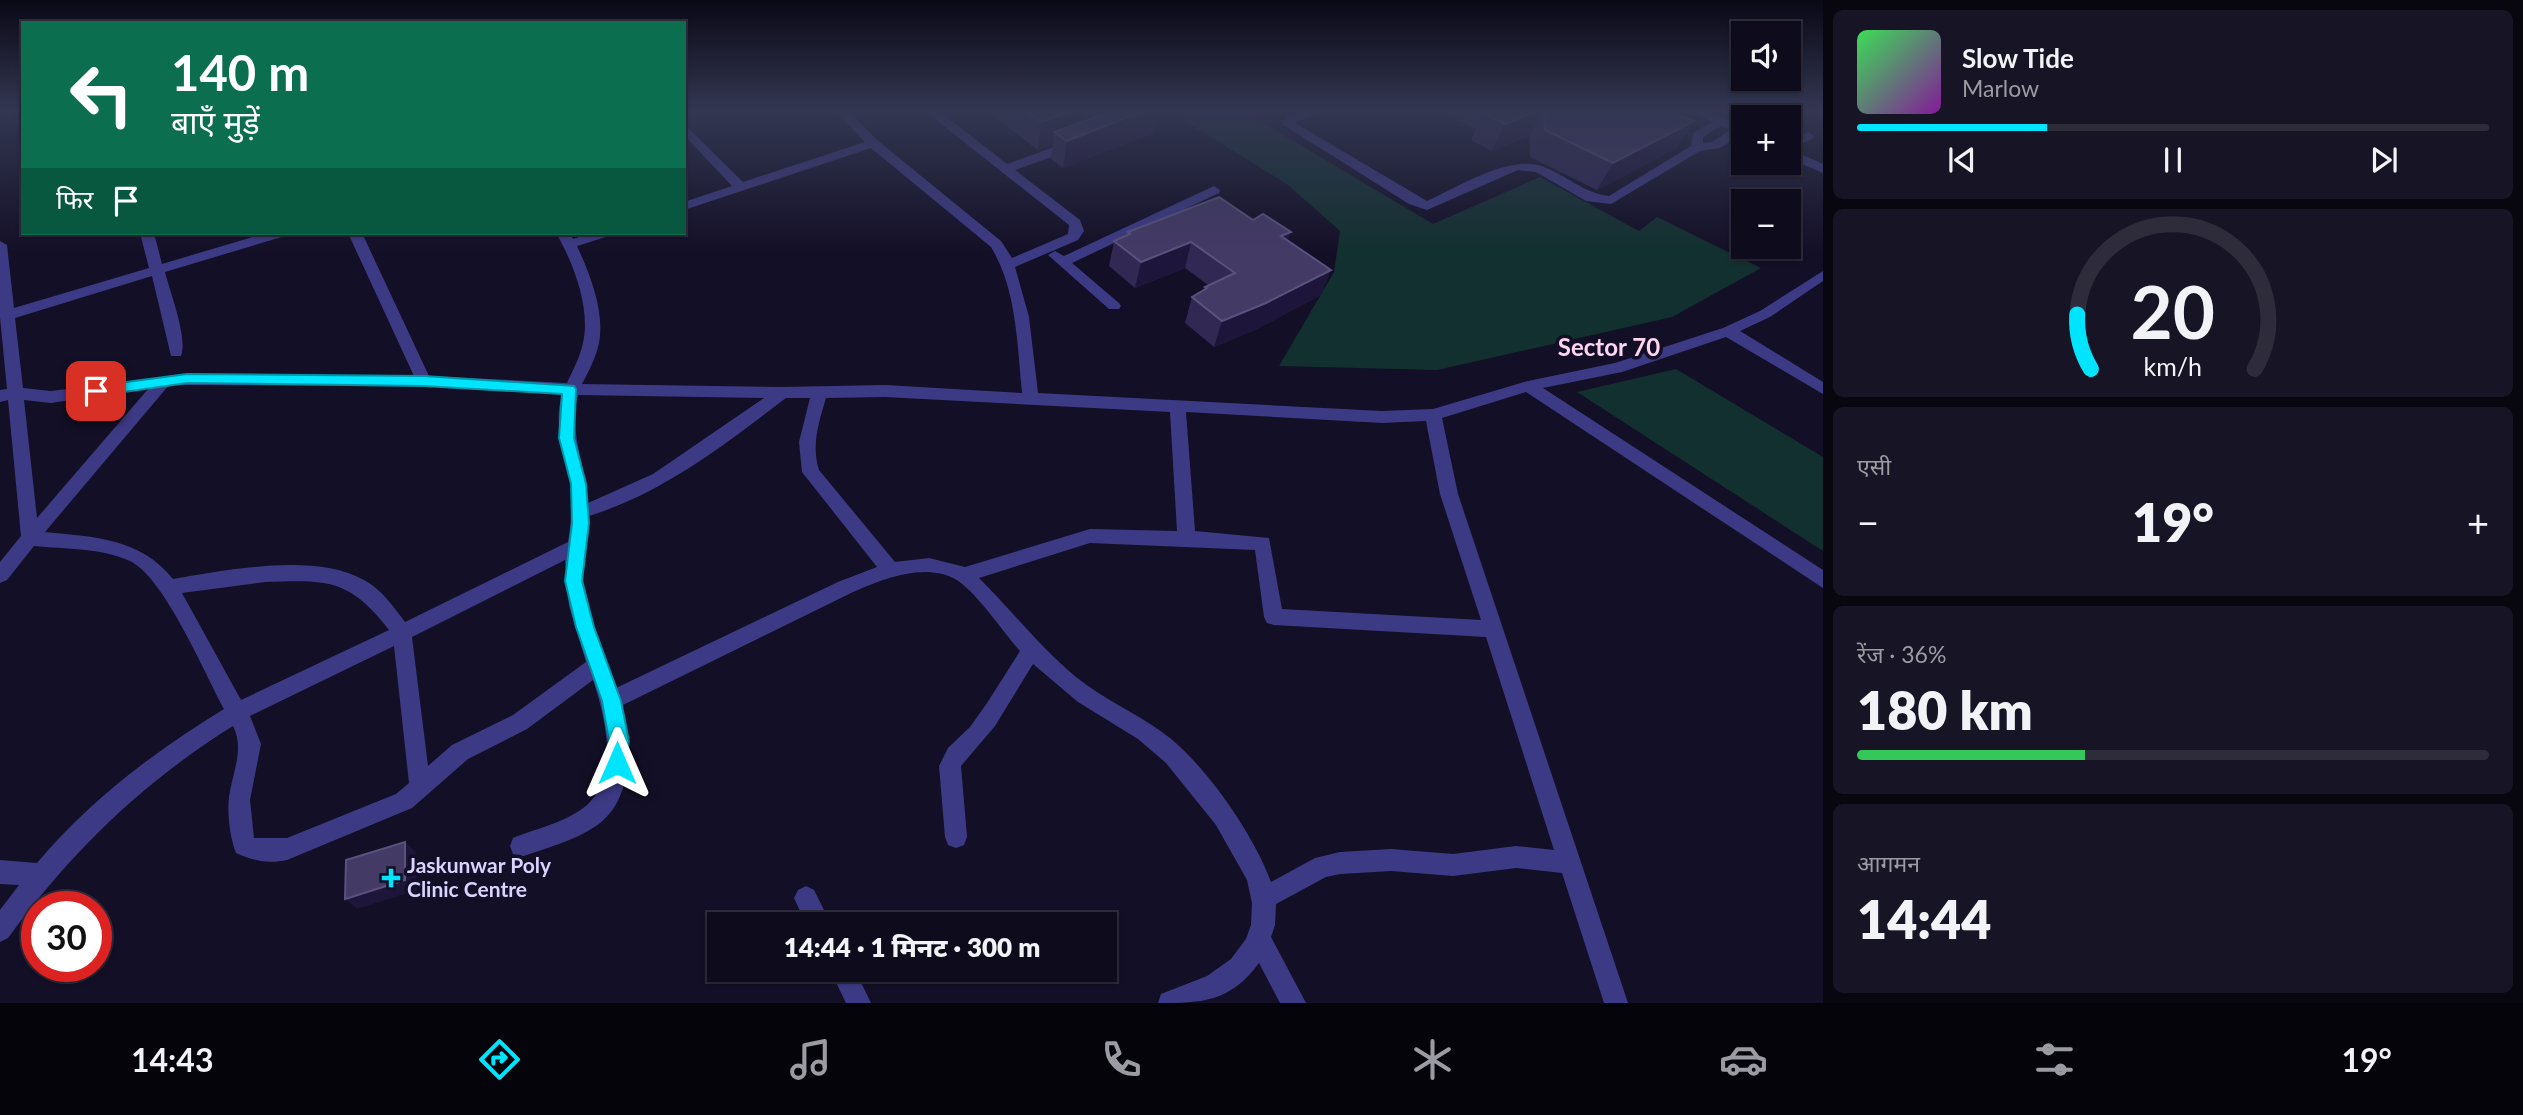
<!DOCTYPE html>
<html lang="hi">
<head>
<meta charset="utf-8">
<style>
  body { margin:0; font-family:Lato,"Noto Sans Devanagari",sans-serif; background:#171425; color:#f1f3f6; height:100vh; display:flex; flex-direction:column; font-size:26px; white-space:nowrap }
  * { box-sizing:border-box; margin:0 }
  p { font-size:23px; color:#9b9ba3 }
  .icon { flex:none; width:38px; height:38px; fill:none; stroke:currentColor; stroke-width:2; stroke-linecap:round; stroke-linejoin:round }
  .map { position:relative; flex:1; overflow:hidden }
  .details { display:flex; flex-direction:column; gap:10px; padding:10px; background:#08060f; width:700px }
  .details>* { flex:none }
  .hud { position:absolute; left:21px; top:21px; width:665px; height:214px; border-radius:0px; box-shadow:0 2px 5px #0004,0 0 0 2px #2e2b3b; background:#0b6e4f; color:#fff; overflow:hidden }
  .controls { position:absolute; left:1731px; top:21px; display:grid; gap:14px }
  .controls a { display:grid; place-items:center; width:70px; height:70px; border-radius:0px; background:#0e0b1c; box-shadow:0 2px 5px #0004,0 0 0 2px #2e2b3b; font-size:35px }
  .speed { position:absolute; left:21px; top:891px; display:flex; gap:14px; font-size:35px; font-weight:700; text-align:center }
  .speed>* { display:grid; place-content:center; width:91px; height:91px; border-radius:50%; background:#0e0b1c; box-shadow:0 2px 5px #0004,0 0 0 2px #2e2b3b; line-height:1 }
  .speed .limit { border:10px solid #d22; background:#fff; color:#111 }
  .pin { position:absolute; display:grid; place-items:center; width:60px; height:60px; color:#fff; margin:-30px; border-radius:14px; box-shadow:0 4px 10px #0006 }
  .me { position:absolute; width:77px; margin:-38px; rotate:0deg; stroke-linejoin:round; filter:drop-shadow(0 0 5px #0008) }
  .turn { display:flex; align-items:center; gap:24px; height:147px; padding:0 35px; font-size:32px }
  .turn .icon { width:91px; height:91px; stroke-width:2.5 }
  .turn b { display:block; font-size:49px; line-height:60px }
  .then { display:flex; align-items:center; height:66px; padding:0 35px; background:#0003; gap:14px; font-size:26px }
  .big { font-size:52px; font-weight:800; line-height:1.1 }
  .details .widget { flex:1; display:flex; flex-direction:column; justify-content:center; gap:10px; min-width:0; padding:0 24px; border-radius:10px; background:#171425 }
  .details .dial { align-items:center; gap:0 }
  .dial svg { height:182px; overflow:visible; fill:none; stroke:#2e2b3b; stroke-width:7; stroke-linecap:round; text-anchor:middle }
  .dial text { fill:#f1f3f6; stroke:none }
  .song { display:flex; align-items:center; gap:21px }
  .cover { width:84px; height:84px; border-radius:10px; background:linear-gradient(135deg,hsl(130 70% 55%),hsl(290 70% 35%)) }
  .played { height:7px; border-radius:4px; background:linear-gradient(90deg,#00e5ff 30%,#2e2b3b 30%) }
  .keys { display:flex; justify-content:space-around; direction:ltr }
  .heat { display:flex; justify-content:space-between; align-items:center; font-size:38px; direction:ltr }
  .charge { height:10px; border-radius:5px; background:linear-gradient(90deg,#34c759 36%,#2e2b3b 0) }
  .trip { position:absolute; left:707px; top:912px; width:410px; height:70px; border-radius:0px; background:#0e0b1c; box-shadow:0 2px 5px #0004,0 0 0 2px #2e2b3b; font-weight:800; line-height:70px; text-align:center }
  .dock { display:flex; height:112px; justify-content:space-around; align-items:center; background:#06040b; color:#9b9ba3 }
  .dock .icon { width:49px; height:49px }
  .dock .selected { color:#00e5ff }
  .dock b { font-size:32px; color:#f1f3f6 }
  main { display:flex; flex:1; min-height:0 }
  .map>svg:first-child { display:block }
  .green { fill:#12302f }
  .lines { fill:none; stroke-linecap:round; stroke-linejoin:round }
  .minor { fill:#3d3a85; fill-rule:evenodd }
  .wall { fill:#312854 }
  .shaded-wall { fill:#1d163a }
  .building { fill:#433a66; stroke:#5a527e; stroke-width:2 }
  .route { fill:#00e5ff; stroke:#0095a6; stroke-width:2 }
  .poi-dot { fill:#00e5ff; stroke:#130f26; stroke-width:2.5 }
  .labels { text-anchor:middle; stroke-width:7; stroke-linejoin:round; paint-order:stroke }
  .near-poi-label { font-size:21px; font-weight:bold; fill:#d9d4ff; stroke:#130f26; text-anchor:start }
  .district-label { font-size:24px; font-weight:bold; fill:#ffd6f0; stroke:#130f26 }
</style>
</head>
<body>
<main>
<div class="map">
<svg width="1823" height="1003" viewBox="0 0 1823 1003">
  <rect width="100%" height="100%" fill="#130f26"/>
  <path class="green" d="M1169,111H1243L1433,224L1540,177L1639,231L1657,217L1761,268L1672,317L1437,370L1279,366L1334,272L1340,231L1288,185Z
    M1676,369L1823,457V551L1577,392Z"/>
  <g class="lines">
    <path class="minor" d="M835,111H848L877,140L1001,241L1012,258L1068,234L1069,225L925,111H939L1007,164L1071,141H1079V147L1015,170L1080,220L1084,231L1078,240L1015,267L1029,317L1038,393L1382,411L1433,409L1528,381L1615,363L1723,328L1760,311L1823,271V281L1770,317L1740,331L1823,382V394L1726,337L1622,372L1543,388L1823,570V588L1526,392L1442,418L1458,494L1628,1003H1604L1562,873L1516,868L1453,876L1391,871L1340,874L1326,877L1276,904L1275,925L1271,937L1306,1003H1280L1259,963C1230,1002 1203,1003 1158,1003L1161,994L1207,976L1231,959L1246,939L1251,925L1252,903L1247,880L1216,825L1166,763L1138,739L1078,702L1033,664L995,726L961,766L967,837L964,845L956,848L948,845L945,837L939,766L948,748L970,727L987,703L1020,651C1003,632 975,590 955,579C923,562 881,580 851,593L621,706C631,745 634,800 596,826C574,841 546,848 521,857L513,854L510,846L513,838C535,829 559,824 579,811C622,784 606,720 593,680L527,729L468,759L412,808L287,860C268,864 254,861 236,853C230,838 227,813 229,797C232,774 245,749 233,726C143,782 70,853 8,938L0,942V910L19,885L0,884V860L37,863C89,801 155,751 224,709C205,674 164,577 130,561C101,548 66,549 34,546L7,580L0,583V562L21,536L8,400L0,402V390L7,389L0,317V241L7,245L14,308L149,268L140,233H154L162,264L266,233H287L285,236L165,272C170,292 188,338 181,356H171L152,276L15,318L23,388L51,391L187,374L414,376L348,233H362L429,376L567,383C573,370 580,357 583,343C591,308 573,262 556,233H570L573,239L591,233H611L609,236L577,246C590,274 605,312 599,343C596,357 589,371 582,384L782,387L885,385L1022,393C1017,344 1017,290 991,247L871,148L684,210V202L732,186L684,135V124L743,182L865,142ZM169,385L424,386L562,394C554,423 562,442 568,470C573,493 572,519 568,542L405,622C394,607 381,589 364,580C315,552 226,570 173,579C140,538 95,537 45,532ZM149,388L37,518L24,400L51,403ZM578,395L764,398L653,474L588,503C586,465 568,432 578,395ZM885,397L1170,412L1177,531L1090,529L965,567L929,558L895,562L819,470C811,445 819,422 826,398ZM786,398H810L799,442L802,472L877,567L838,582L616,688L595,632L583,579L589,516C663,493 724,445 786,398ZM1186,412L1382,423L1426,421L1440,494L1481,620L1282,609L1269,538L1195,531ZM1090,543L1255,550L1264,617L1267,623L1274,625L1486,637L1554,850L1516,846L1453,854L1391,849L1340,852L1315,858L1271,882C1253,833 1204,762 1162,732C1134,712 1103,699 1076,677C1040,647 1012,611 979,578ZM565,560L569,606L586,662L513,715L452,745L428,766L412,637ZM265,582C327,580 349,578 389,630L241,700L182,593ZM394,646L409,783L396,794L287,838H254L250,800L261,744L250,716Z
      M1304,111H1321L1295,123L1427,201C1458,187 1511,153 1544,167C1567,176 1584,193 1609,196L1691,146L1693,133L1712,122L1692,111H1708L1743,127V136L1740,135L1720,148L1700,151L1611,204L1586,201L1536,172L1518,170L1427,210L1409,204L1282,124L1288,117ZM1721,126L1730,130L1712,142L1703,143V137Z
      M1808,132L1814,136L1812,139L1789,149L1823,164V173L1788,158V141Z
      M1214,186L1220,190L1219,193L1072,263L1119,303L1121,306L1119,309H1109L1048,255L1055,251L1064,256Z
      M806,886L814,890L831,924H806L794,898L798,890Z
      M830,970H855L871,1003H846Z"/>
  </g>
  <path class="wall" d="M987,111H1157L1153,133L1063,168L1051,159L1053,144L1038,150Z
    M1441,111H1672L1694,121L1677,148L1597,190L1530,157V136L1491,151L1471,140L1476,129Z
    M1253,220L1288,241L1321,295L1257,329L1214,347L1185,323L1192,297L1204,290L1205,287L1208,285L1185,268L1135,288L1109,266L1114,241L1128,234V232Z"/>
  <path class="shaded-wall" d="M1073,111H1125L1054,132L1053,144L1038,150L1041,122Z
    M1144,111H1157L1153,133L1063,168L1067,141Z
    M1536,111H1542L1530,136L1491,151L1505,124Z
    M1694,121L1677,148L1597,190L1613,163Z
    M1291,232L1282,258L1281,236Z
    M1191,242L1185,268L1135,288L1141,262Z
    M1331,270L1321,295L1257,329L1214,347L1222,321Z
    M405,842L416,852L417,890L357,909L345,899Z"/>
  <path class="building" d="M1026,111H1073L1041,122Z
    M1112,111H1144L1067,141L1054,132Z
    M1487,111H1536L1505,124L1484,113Z
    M1544,111H1672L1694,121L1613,163L1545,130Z
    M1219,197L1253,220L1263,214L1291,232L1281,236L1331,270L1266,303L1222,321L1192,297L1207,288L1205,287L1235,273L1191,242L1141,262L1114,241L1130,234L1128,232Z
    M405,842V880L345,899L346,860Z"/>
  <linearGradient id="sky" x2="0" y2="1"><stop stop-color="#0a0815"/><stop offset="0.44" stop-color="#333752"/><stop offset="1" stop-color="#333752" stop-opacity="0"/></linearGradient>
  <rect width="1823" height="252" fill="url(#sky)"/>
  <path class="route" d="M187,374L424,376L574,386L576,389L574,438L586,484L589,523L582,581L594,627L621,701L629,741L624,769L617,772L610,769L607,763L609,741L602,701L576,627L565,581L572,523L571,484L559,438L562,394L424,386L187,383L96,396L89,391L96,386Z"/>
  <path class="poi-dot" d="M387.5 867.5h7v7h7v7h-7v7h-7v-7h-7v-7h7z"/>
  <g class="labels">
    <g class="near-poi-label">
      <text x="407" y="873">Jaskunwar Poly<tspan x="407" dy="24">Clinic Centre</tspan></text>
    </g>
    <g class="district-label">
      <text x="1609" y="356">Sector 70</text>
    </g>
  </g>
</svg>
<div class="controls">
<a><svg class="icon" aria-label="sound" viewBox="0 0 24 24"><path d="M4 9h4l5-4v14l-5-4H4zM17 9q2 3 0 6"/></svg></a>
<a>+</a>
<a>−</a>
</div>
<div class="speed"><div class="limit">30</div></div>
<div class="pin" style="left:96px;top:391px;background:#d93025"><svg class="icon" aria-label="arrive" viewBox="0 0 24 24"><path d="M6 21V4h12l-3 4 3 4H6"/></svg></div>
<svg class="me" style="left:617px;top:763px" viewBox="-20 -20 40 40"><path d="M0-17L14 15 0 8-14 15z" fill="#00e5ff" stroke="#fff" stroke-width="4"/></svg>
<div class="trip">14:44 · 1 मिनट · 300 m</div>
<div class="hud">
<div class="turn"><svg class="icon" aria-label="left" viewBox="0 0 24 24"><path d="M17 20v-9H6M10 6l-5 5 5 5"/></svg><div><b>140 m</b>बाएँ मुड़ें</div></div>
<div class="then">फिर<svg class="icon" aria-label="arrive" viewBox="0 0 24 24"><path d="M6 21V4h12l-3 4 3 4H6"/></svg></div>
</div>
</div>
<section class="details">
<div class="widget">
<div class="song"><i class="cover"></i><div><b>Slow Tide</b><p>Marlow</p></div></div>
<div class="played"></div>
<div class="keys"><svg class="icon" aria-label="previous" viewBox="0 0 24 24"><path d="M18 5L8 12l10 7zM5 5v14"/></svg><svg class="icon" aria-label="pause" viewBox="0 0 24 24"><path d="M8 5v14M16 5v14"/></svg><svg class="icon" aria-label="next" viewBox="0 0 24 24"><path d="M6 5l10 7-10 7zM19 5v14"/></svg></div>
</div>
<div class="widget dial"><svg viewBox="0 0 100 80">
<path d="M14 69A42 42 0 1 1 86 69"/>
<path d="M14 69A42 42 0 0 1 8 45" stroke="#00e5ff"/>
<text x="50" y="56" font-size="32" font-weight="700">20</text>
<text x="50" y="72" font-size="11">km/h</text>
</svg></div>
<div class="widget"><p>एसी</p>
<div class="heat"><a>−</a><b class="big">19°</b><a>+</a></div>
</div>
<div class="widget"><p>रेंज · 36%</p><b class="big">180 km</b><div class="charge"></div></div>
<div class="widget"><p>आगमन</p><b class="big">14:44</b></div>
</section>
</main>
<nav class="dock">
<b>14:43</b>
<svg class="icon selected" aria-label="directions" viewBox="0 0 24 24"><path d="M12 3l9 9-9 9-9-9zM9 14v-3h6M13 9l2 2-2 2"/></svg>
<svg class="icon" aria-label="music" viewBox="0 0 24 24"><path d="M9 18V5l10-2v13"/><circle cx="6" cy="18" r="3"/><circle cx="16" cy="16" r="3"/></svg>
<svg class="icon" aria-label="phone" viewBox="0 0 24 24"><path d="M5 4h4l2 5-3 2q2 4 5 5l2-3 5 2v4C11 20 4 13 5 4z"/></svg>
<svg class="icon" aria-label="climate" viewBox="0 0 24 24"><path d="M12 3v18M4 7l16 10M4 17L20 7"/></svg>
<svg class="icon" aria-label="car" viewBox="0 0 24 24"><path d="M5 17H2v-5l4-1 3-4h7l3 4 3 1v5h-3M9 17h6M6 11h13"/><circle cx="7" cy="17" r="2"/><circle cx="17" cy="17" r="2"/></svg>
<svg class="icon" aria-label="filters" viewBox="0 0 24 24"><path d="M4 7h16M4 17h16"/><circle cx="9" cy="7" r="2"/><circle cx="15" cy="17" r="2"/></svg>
<b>19°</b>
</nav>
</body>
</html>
